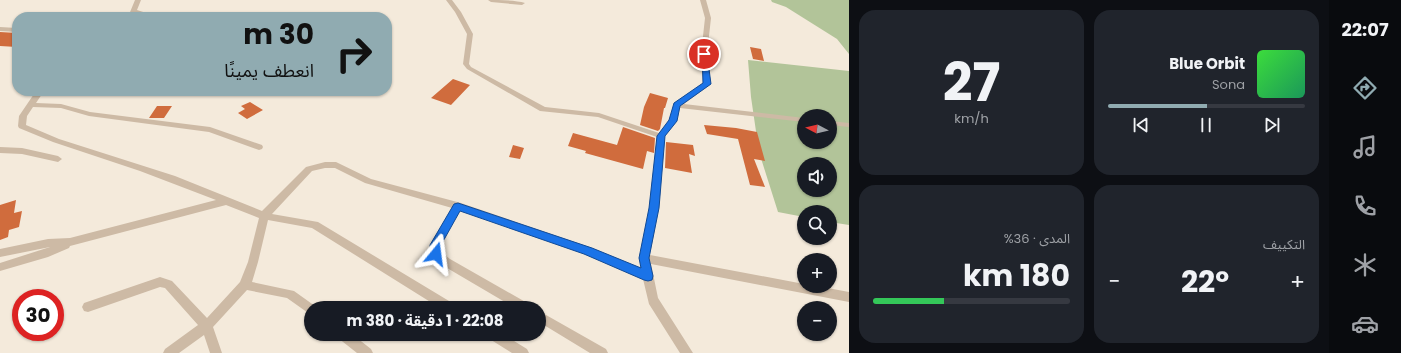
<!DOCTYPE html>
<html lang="ar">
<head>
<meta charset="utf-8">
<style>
  body { margin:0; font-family:Poppins,"Noto Sans Arabic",sans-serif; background:#20242c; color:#f1f3f6; direction:rtl; height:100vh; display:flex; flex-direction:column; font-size:15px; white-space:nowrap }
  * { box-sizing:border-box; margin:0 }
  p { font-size:13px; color:#9ea1a6 }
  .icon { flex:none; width:22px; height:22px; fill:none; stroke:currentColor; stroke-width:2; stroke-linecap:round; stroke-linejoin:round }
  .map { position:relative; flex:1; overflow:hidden; direction:ltr }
  .sheet { display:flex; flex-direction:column; gap:10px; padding:10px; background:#0d0f14; width:480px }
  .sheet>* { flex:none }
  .top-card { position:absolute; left:12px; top:12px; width:380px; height:84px; border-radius:16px; box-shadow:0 1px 3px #0004; direction:rtl; background:#90abb1; color:#111; overflow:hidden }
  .needle { width:26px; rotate:277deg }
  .fabs { position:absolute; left:797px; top:109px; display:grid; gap:8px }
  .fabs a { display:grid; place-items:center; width:40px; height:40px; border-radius:50%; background:#171b24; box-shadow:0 1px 3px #0004; font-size:20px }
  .speed { position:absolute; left:12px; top:289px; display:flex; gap:8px; font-size:20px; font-weight:700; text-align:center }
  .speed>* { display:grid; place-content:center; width:52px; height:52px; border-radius:50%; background:#171b24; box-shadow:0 1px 3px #0004; line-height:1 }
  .speed .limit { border:6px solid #d22; background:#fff; color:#111 }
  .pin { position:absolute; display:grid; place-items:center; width:34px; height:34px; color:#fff; margin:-17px; border:2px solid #fff; border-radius:50%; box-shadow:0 1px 4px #0007 }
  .me { position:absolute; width:44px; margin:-22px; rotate:16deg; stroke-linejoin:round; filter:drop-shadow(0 0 3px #0008) }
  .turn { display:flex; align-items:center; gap:14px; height:84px; padding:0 12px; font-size:18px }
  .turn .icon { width:52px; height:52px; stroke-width:2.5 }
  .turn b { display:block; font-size:28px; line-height:34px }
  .big { font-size:30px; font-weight:700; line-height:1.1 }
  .sheet .card { flex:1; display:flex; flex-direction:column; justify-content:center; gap:6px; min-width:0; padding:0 14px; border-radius:16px; background:#20242c }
  .sheet .dial { align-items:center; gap:0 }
  .dial b { font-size:52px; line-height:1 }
  .song { display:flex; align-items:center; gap:12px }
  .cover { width:48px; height:48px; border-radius:6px; background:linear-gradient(135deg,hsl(120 70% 55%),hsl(150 70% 35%)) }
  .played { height:4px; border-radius:2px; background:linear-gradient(90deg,#90abb1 50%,#363941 50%) }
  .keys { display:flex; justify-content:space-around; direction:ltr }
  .heat { display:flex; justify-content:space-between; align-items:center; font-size:22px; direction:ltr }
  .charge { height:6px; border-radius:3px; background:linear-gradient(90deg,#34c759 36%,#363941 0) }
  .sheet .tiles { flex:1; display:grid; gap:10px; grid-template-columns:repeat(2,1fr) }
  .trip { position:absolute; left:304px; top:301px; width:242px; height:40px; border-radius:20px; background:#171b24; box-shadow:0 1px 3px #0004; font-weight:700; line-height:40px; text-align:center; direction:rtl }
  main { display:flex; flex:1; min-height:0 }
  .dock { display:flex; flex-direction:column; width:72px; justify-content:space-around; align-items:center; background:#090b0e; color:#9ea1a6 }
  .dock .icon { width:28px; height:28px }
  .dock .on { color:#90abb1 }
  .dock b { font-size:18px; color:#f1f3f6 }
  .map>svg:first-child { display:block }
  .green { fill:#b2c499; fill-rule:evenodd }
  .building { fill:#d06c3d }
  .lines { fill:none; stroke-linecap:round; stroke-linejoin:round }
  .minor { fill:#cdbaa5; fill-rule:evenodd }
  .route { fill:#1a73e8; stroke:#114b97 }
</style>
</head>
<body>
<main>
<nav class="dock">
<b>22:07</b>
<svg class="icon on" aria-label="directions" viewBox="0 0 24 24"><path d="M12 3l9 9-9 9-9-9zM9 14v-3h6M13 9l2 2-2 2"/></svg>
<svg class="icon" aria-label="music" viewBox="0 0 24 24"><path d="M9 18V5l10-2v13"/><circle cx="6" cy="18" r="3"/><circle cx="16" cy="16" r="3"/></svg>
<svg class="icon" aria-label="phone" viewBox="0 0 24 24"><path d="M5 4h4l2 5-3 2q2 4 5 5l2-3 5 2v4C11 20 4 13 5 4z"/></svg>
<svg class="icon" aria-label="climate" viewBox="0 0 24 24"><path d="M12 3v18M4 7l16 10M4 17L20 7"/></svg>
<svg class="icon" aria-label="car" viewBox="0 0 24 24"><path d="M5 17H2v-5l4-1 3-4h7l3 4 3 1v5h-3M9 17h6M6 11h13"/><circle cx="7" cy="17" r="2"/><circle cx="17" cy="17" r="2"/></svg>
</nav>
<section class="sheet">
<div class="tiles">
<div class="card">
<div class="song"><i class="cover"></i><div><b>Blue Orbit</b><p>Sona</p></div></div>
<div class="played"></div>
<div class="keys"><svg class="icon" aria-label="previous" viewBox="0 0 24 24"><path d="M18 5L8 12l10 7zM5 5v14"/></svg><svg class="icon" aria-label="pause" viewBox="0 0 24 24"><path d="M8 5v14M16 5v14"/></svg><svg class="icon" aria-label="next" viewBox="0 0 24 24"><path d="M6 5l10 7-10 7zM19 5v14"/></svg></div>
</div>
<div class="card dial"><b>27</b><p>km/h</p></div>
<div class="card"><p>التكييف</p>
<div class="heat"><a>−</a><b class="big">22°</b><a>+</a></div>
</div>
<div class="card"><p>المدى · 36%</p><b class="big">180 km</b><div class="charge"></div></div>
</div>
</section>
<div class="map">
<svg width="849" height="353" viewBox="0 0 849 353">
  <rect width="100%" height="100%" fill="#f4eadb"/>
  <path class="green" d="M771,0H849V54L837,39L786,7L772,2Z
    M748,60L849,71V225L830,222V212H804V217L778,212L759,152L751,97ZM804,116H830V142H804ZM804,164H830V190H804Z"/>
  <path class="building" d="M0,32L17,33V47L0,46Z
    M750,47L761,49L764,61L753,59Z
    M453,79L470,85L451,105L431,98Z
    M650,93L668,98L665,108H664L660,129L658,131L640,125L644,107Z
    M250,102L263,110L247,119L238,113L245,109L241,106Z
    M157,106H172L164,118H149Z
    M704,125L736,128L757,132L765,161L754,159L765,187L750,185L738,139L707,134Z
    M623,127L655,138L654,153L647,151L643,169L585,153L586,151L568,146L573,133L617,145Z
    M666,142L693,145L695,156L689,154L692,173L665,168Z
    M513,145L524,148L520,159L509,157Z
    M16,200L14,213L22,211L19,227L9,230L8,237L0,240V205Z"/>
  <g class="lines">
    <path class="minor" d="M135,0H141L137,10C155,17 174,15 193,14L196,16L151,17L136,13L134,17H128Z
      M446,0H452L461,12L473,34L469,64L471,67L545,107L599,113L659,133L669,121L674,103L703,83L701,54L705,18L700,0H706L711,18L707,54L711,84L684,104L804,118V122L680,108L677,121L665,136L659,208L650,255L804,284V286H817L849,292V302L651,264L658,298L693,353H680L649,304L643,279L584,254L460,210L440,245L441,252L450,259L529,304L531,308H515L442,265L432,257L430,245L452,208L365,183L335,168H325L312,171L272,214L318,222L454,304L456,308H440L312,228L268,220L258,262L252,282L294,291L315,306L316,308H311V315L287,298L247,290L213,327L222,353H210L204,335L179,353H163L165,349L198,325L165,288L160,287L88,312L84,311L82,307L84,303L160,277L172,281L207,318L240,282L248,262L259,218L226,205L70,246L69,248L48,257L0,271V263L50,247L0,257V249L48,239L70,238L216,200L140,171L53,142L19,128L18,126L19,116L36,91H44L36,103L61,104L90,112L210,127L262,145L263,147L262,149L259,150L209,132L89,116L61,108L33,107L27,116L26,125L59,139L175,176L262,211L306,167L325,162H336L371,179L461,203L592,248L641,268L639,258L649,208L657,137L598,117L540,111L467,69L463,64L467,34L455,12Z
      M488,0C499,0 516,0 525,3L522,5L491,2Z
      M0,27L17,28V32L0,31Z
      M830,121L849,123V127L830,125Z
      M0,147L22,148L58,156L62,159L58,162L22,154L0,153Z
      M539,311L606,349L608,353H590L539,322Z
      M336,334H352L371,349L373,353H357L338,338Z
      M486,334H503L527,349L529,353H512L488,338Z"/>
  </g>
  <path class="route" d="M702,52L707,54L711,84L680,106L677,121L665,136L659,208L649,258L653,276L652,280L648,281L644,280L584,254L460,211L441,245V254L440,257L436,258L432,257L430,245L454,204L458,203L592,248L641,268L639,258L649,208L657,136L669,120L674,103L703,83Z"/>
</svg>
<div class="fabs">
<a><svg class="needle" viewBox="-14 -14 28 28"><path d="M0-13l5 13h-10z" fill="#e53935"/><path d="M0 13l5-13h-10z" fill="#9ea1a6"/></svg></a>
<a><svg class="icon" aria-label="sound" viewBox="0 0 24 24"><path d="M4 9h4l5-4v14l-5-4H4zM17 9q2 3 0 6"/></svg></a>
<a><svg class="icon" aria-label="search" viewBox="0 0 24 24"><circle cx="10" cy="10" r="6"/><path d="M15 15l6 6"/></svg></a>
<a>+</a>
<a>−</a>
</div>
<div class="speed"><div class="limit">30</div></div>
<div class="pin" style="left:704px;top:54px;background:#d93025"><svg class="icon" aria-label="arrive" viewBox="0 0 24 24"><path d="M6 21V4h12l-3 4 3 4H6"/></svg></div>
<svg class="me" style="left:436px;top:254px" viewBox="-20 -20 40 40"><path d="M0-17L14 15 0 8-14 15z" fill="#1a73e8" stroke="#fff" stroke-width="4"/></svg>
<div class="trip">22:08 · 1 دقيقة · 380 m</div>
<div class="top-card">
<div class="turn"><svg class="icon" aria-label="right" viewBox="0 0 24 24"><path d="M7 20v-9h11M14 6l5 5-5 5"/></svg><div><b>30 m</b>انعطف يمينًا</div></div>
</div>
</div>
</main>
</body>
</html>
